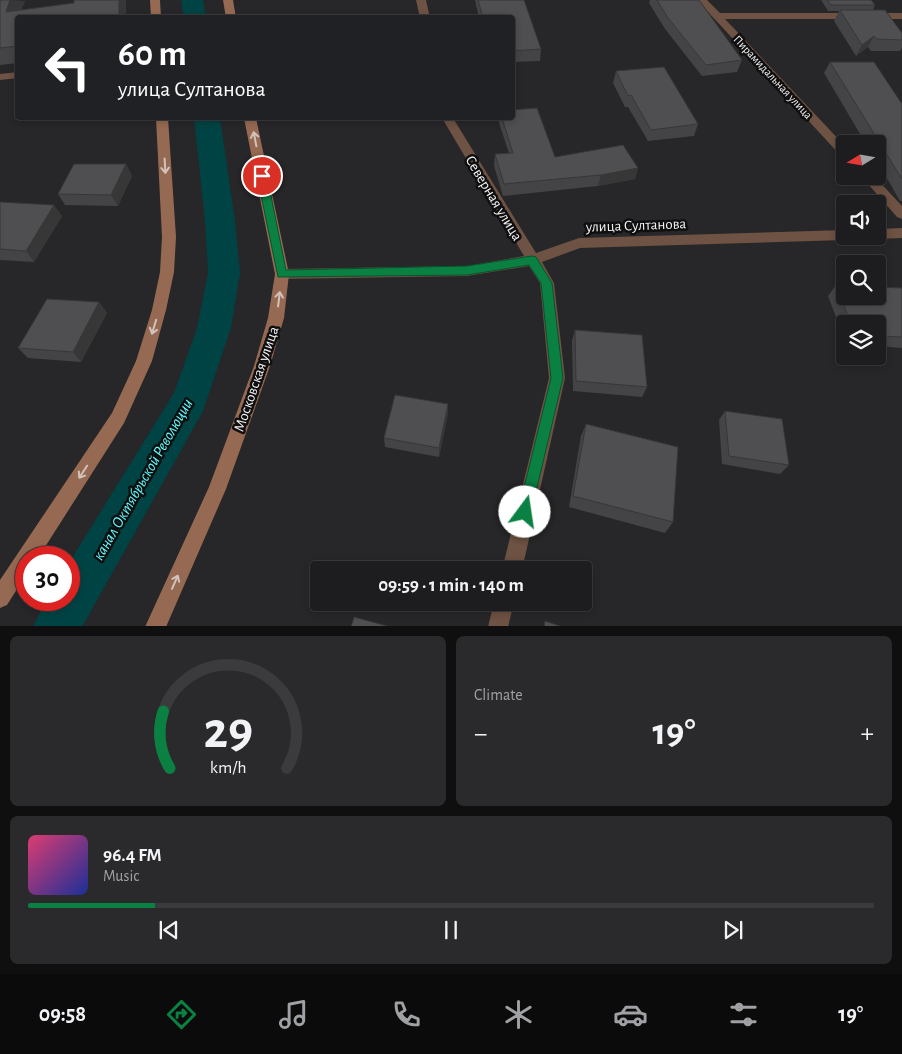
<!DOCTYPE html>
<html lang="en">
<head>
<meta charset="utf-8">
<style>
  body { margin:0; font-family:"Alegreya Sans",sans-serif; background:#2a292b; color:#f1f3f6; height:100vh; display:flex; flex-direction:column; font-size:19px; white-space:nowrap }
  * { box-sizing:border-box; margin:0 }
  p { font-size:16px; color:#a0a1a4 }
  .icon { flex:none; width:28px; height:28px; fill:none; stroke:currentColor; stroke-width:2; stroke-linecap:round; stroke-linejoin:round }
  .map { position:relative; height:626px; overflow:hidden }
  .details { display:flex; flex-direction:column; gap:10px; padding:10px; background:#100f10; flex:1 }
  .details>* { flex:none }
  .banner { position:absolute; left:15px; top:15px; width:500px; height:105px; border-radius:5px; box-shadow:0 2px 8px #0003,0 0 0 1px #3b3a3c; background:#202124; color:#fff; overflow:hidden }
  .needle { width:32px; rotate:259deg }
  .fabs { position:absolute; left:836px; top:135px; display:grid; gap:10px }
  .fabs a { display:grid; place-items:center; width:50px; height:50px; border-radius:5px; background:#1d1c1e; box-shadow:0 2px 8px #0003,0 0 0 1px #3b3a3c; font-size:25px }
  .speed { position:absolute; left:15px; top:546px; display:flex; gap:10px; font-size:25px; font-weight:700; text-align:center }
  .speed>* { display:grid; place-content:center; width:65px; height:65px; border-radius:50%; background:#1d1c1e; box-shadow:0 2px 8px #0003,0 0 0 1px #3b3a3c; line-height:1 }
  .speed .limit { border:8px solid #d22; background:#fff; color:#111 }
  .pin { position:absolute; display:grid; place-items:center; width:42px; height:42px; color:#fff; margin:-21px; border:2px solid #fff; border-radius:50%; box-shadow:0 1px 5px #0007 }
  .me { position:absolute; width:55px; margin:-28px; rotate:14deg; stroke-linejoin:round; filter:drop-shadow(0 0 4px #0008) }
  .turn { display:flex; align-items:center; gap:18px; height:105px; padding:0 20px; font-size:22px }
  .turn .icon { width:65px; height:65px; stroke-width:2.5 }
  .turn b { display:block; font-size:35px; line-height:42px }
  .big { font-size:38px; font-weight:700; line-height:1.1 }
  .details .widget { flex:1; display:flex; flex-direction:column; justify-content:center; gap:8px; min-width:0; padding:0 18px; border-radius:8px; background:#2a292b }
  .details .dial { align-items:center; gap:0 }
  .dial svg { height:130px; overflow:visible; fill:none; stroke:#3b3a3c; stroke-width:7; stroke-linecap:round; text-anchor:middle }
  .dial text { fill:#f1f3f6; stroke:none }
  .song { display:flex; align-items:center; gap:15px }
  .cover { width:60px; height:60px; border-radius:8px; background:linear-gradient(135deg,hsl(340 70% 55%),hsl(230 70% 35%)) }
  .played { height:5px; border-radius:2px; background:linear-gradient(90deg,#0b8043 15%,#3b3a3c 15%) }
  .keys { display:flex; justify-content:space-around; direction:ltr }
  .heat { display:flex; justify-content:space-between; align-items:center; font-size:28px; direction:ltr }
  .details .tiles { flex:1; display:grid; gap:10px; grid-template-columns:1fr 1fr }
  .widget:last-child { grid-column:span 2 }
  .trip { position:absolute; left:310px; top:561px; width:282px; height:50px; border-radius:5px; background:#1d1c1e; box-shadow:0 2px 8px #0003,0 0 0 1px #3b3a3c; font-weight:700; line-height:50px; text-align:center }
  .tab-bar { display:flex; height:80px; justify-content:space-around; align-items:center; background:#0c0b0c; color:#a0a1a4 }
  .tab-bar .icon { width:35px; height:35px }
  .tab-bar .current { color:#0b8043 }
  .tab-bar b { font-size:22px; color:#f1f3f6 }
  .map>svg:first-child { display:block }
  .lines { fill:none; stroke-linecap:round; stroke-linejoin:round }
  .canal { fill:#004344; fill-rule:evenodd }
  .street { fill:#6e5243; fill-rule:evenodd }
  .secondary { fill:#966a52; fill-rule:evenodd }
  .wall { fill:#444345 }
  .shaded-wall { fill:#373738 }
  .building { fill:#4f4e50; stroke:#373738 }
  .oneway { stroke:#d3c2bb }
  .route { fill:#0b8043; stroke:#07532c }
  .labels { text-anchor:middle; stroke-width:5; stroke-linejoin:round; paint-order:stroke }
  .far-street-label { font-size:12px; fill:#f4f2f4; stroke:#100f10 }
  .street-label { font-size:15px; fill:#f4f2f4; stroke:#100f10 }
  .water-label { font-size:16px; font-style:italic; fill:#62fcff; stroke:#100f10 }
</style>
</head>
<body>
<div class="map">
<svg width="902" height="627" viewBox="0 0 902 627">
  <rect width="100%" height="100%" fill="#272628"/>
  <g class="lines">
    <path class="canal" d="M181,0H203L206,18H184Z
      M194,118H220L235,221L240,273L231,328L203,411L82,627H33L46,600H69V563L174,393L197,328L208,273L205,221Z"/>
    <path class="street" d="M416,0H426L430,18H420Z
      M697,0H707L720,13H902V19H725L845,146V157L841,156Z
      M18,72V78L0,80V74Z
      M442,118H453L536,253L579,238L845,230V236H851L845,240L580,248L542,262L554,283L565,378L522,570H502L549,378L540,283L529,266L467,276L282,279L277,278L275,274L277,270L282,269L467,266L524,256Z
      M861,176H874L902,206V219L897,217Z
      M902,228V238L878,239L872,236H878V229Z
      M494,602H514L508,627H488Z"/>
    <path class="secondary" d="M150,0H160L161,18H151Z
      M223,0H233L236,18H226Z
      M156,118H168L176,237L174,272L166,310L152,361L124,423L38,558H26V575L7,605L0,608V580L112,413L136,361L152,310L160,272L162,237Z
      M244,118H256L289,274L284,318L270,366L226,489L166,627H145L209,487L254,366L268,318L275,274Z"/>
  </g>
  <path class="wall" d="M0,0L25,1L21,10L126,0V18H18V63L0,65Z
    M475,0H524L541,49L540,61L512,62V18H479Z
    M650,0H699L742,60L737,72L702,76L665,29L649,3Z
    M821,0H871L875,5L873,10L902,33V48L900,51H871L868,47L856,56L834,21L839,11H828Z
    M830,62L902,104V201H900L878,163V144H866L824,73Z
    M616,71L698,124L694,136L648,141L628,107H625L613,83Z
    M499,118H512L555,157L638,168L635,179L598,186L503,196L494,166L495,154L509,153L499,123Z
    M126,164L132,176L118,206L65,205L58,194Z
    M0,202L62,216L34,262L0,260Z
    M836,285L902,288V348L878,346V324H845V341L828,296Z
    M99,302L107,313L81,362L28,358L18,348Z
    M575,330L647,387L642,397L573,391L572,341Z
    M448,404V413L439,457L385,447L384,438Z
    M725,411L789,465L780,474L722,464L719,420Z
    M586,424L673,522L665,533L569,507L581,436Z"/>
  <path class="shaded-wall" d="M10,0L25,1L18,18L6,12Z
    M119,0H126V18H119Z
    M874,36L868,47L856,56L862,45Z
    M126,164L132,176L118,206L111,195Z
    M638,168L635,179L598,186L601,175Z
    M54,205L62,216L34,262L26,251Z
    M99,302L107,313L81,362L73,352Z
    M448,404V413L439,457V448Z"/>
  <path class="building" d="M0,0H10L6,12L74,3V0H119V18H18V46L0,48Z
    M478,0H524L541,49L512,51V18H483Z
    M657,0H699L742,60L706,65L668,18Z
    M827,0H871L875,5H831Z
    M840,10H885L902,33V40L877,39L874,36L862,45Z
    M830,62H874L902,104V179Z
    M664,67L698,124L651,130L631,95L628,96L616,71Z
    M537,108L555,157L623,145L638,168L601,175L504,184L495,154L513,153L502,118H512V110Z
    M74,164H126L111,195L58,194Z
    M0,202L54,205L26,251L0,249Z
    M836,285L845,286V296H878V287L902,288V337L878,336V324H851Z
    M47,299L99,302L73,352L18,348Z
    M575,330L642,335L647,387L576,381Z
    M395,395L448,404L439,448L384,438Z
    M725,411L782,419L789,465L729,456Z
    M586,424L678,447L673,522L573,496Z
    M354,617L391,627H351Z
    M545,621L563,627H544Z"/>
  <defs><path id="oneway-shaft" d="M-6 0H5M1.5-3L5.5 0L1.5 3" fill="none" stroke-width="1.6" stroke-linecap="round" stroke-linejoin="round" transform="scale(1.25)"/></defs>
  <g class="oneway">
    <use href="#oneway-shaft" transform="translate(255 139) rotate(-101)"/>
    <use href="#oneway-shaft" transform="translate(165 166) rotate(87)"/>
    <use href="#oneway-shaft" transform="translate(279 299) rotate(-83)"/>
    <use href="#oneway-shaft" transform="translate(154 327) rotate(107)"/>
    <use href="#oneway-shaft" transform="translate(83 472) rotate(123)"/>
    <use href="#oneway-shaft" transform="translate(175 582) rotate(-66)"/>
  </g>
  <path class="route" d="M262,173L267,176L286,270L467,266L532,256L536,257L552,283L563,378L530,517L525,519L520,517L518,512L551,378L541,283L529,265L467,275L278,277L257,176Z"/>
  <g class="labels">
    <g class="far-street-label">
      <text transform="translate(773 77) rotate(47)" y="4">Пирамидальная улица</text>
    </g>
    <g class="street-label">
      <text transform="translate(494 198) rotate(59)" y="5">Северная улица</text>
      <text transform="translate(636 225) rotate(-2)" y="5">улица Султанова</text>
      <text transform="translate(256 379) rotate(-71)" y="5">Московская улица</text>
    </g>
    <g class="water-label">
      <text transform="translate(142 479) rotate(-60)" y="6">канал Октябрьской Революции</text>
    </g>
  </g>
</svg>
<div class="fabs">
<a><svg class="needle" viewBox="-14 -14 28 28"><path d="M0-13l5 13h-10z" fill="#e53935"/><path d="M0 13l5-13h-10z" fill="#a0a1a4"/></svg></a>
<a><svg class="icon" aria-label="sound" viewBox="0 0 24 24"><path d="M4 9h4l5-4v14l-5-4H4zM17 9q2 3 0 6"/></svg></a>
<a><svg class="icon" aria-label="search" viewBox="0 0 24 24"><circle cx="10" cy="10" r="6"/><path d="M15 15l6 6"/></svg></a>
<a><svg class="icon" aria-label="layers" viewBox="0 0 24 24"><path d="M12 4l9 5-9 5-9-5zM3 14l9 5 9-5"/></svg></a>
</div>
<div class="speed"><div class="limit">30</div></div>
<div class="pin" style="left:262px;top:176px;background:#d93025"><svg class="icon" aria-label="arrive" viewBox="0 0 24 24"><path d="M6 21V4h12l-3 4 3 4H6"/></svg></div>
<svg class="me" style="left:525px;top:512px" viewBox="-20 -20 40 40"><circle r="19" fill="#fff"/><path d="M0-13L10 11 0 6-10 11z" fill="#0b8043"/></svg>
<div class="trip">09:59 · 1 min · 140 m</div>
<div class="banner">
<div class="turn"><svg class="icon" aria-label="left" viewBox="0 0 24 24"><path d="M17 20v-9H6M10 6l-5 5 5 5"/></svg><div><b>60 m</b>улица Султанова</div></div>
</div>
</div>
<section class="details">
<div class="tiles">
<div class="widget dial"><svg viewBox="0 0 100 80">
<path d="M14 69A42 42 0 1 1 86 69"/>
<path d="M14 69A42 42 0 0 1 10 34" stroke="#0b8043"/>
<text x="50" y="56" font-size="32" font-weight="700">29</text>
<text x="50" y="72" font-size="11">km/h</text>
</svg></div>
<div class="widget"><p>Climate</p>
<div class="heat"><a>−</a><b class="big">19°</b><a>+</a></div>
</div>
<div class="widget">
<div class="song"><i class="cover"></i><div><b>96.4 FM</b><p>Music</p></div></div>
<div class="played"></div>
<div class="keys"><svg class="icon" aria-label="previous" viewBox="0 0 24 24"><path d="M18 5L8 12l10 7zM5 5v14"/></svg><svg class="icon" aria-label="pause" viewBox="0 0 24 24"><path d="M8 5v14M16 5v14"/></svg><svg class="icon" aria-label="next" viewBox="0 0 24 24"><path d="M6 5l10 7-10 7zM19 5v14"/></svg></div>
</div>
</div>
</section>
<nav class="tab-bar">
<b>09:58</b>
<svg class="icon current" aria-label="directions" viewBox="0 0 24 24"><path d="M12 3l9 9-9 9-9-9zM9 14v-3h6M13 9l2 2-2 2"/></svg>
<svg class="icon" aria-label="music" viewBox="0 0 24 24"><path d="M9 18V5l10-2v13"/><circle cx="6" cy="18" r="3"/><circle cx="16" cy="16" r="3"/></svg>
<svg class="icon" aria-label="phone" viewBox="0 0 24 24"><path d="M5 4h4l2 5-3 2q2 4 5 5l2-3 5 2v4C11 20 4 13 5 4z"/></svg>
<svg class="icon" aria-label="climate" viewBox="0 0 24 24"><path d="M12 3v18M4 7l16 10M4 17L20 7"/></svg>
<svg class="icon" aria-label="car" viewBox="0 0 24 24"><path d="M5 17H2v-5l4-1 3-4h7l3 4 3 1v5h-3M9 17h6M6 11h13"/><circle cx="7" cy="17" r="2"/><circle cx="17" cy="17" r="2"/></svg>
<svg class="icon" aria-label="filters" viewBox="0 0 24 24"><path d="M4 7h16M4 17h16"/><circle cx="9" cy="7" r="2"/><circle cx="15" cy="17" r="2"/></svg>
<b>19°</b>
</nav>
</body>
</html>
